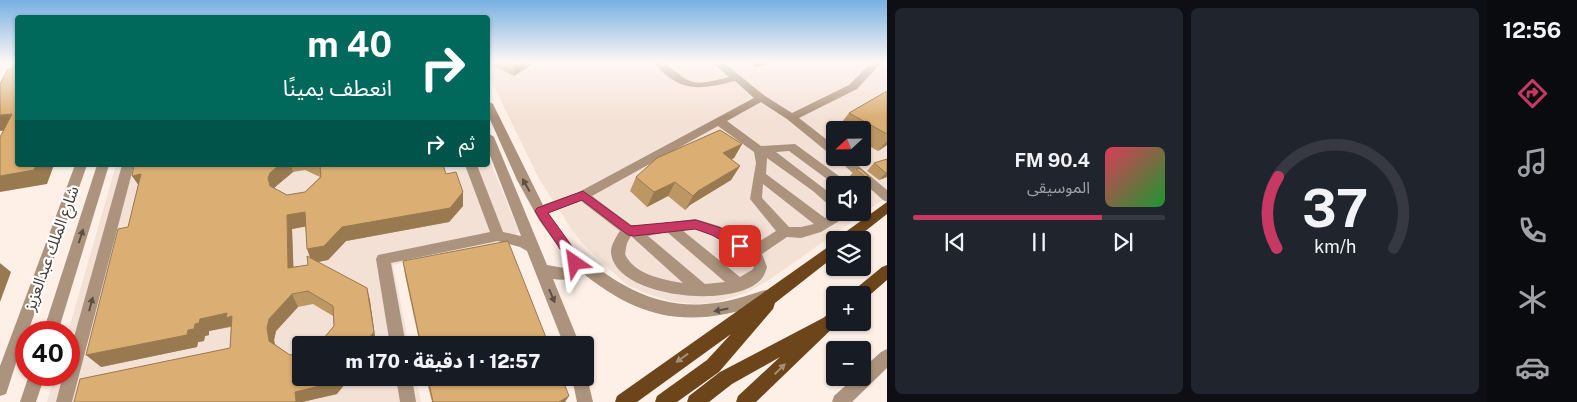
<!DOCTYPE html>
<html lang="ar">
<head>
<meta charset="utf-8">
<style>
  body { margin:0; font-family:"Public Sans","Noto Sans Arabic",sans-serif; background:#20242c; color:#f1f3f6; direction:rtl; height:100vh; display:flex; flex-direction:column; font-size:19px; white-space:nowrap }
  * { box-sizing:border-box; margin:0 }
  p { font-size:16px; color:#9ea1a6 }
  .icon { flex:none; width:28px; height:28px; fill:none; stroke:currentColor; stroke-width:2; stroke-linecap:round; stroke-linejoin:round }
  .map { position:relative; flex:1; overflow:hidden; direction:ltr }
  .panel { display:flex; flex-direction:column; gap:8px; padding:8px; background:#0d0f14; width:600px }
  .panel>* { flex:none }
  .top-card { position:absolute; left:15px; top:15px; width:475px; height:152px; border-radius:5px; box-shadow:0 1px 4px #0004; direction:rtl; background:#00695c; color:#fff; overflow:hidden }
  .needle { width:32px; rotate:248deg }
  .buttons { position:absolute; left:826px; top:121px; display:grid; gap:10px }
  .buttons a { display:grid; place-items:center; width:45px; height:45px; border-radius:5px; background:#171b24; box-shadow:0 1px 4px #0004; font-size:25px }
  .speed { position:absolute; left:15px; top:321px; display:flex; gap:10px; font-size:25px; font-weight:700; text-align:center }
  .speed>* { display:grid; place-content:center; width:65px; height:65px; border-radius:50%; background:#171b24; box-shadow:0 1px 4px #0004; line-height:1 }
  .speed .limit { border:8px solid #d22; background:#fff; color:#111 }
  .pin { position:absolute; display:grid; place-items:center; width:42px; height:42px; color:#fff; margin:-21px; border-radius:10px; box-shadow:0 2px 8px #0006 }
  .me { position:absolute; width:55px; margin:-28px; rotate:328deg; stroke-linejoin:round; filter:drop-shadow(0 0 4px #0008) }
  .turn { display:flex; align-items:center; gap:18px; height:105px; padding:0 15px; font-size:22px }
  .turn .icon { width:65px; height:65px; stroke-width:2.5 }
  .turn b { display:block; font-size:35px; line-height:42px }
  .then { display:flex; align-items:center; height:48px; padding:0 15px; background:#0003; gap:10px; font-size:19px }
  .panel .widget { flex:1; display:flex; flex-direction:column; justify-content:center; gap:8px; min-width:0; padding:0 18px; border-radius:8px; background:#20242c }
  .panel .dial { align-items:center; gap:0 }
  .dial svg { height:130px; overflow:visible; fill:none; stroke:#363941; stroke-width:7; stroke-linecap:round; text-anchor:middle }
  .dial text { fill:#f1f3f6; stroke:none }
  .song { display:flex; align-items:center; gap:15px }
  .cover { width:60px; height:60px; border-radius:8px; background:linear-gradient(135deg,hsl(350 70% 55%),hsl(130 70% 35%)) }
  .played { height:5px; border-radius:2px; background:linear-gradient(90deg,#c73964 75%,#363941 75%) }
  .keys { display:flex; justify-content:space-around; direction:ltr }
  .panel .tiles { flex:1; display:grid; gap:8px; grid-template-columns:repeat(2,1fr) }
  .trip { position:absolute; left:292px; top:336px; width:302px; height:50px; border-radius:5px; background:#171b24; box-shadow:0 1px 4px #0004; font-weight:800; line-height:50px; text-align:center; direction:rtl }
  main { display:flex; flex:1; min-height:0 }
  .dock { display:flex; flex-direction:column; width:90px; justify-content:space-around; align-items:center; background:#090b0e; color:#9ea1a6 }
  .dock .icon { width:35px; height:35px }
  .dock .current { color:#c73964 }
  .dock b { font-size:22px; color:#f1f3f6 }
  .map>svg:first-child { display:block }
  .built { fill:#f4e1d6; fill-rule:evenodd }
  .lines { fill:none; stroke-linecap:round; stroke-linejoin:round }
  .minor { fill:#ab937e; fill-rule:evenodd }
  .major { fill:#6d451b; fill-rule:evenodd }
  .wall { fill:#bc9663; fill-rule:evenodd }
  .shaded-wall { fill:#997a50 }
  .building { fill:#dbae73; stroke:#997a50 }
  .oneway { fill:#5c4f45 }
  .oneway2 { fill:#a78f76 }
  .route { fill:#c73964; stroke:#812541 }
  .labels { text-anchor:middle; stroke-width:4.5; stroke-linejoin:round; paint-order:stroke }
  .street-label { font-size:16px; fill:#413832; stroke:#fff }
</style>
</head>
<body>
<main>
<nav class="dock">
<b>12:56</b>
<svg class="icon current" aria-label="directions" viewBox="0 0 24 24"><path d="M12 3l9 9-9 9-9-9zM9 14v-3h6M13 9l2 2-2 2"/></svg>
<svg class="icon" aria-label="music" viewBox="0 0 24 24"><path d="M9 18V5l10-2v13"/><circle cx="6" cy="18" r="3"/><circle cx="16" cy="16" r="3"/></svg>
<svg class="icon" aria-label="phone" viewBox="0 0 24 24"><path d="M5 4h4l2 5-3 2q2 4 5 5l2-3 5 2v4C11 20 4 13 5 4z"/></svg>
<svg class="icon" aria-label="climate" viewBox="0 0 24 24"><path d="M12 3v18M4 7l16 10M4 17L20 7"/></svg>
<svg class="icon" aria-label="car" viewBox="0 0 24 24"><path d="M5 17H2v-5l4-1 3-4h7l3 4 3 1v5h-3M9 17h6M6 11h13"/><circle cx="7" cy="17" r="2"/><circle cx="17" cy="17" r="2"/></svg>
</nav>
<section class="panel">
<div class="tiles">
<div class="widget dial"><svg viewBox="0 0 100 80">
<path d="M14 69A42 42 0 1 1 86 69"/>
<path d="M14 69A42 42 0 0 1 15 25" stroke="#c73964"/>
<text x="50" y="56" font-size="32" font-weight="700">37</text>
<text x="50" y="72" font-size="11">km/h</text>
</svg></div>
<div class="widget">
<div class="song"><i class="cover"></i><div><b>90.4 FM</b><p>الموسيقى</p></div></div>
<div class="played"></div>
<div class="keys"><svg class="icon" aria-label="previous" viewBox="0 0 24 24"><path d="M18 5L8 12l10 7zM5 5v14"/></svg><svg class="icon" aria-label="pause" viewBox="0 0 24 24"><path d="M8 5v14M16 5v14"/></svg><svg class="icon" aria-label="next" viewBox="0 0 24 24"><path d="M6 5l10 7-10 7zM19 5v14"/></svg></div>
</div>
</div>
</section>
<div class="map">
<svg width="887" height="402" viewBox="0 0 887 402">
  <rect width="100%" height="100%" fill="#fef0e7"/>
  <path class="built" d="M488,62H887V197L769,280L746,293L714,303L694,304L670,301L648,294L627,285L583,244L572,230L539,179L488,74ZM835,130H862V158H835ZM835,185H862V212H835Z
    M488,156L519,232L503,243L393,265L409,345H301V378H416L421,402H47L55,375H69L68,332L116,165H488Z"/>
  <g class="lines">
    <path class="minor" d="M653,62H664C692,86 693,86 729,77L712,62H723L765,96L792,113L849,85L872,62H882L857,89L799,118L835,146V156L831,155L787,119L761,102L727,121L761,146L795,144L847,182L849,185H835L789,151L776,152L835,197V209L831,207L813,191L767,158L766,174L825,218L835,212H850L849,215L821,232L801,238L787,237L762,254L767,267C766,270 765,274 763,277C739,311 613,298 611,252C611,245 616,237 620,231L581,201L548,213C556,226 565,240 576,250C611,282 656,309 706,304C726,303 746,296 765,290L770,291L772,296L770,301C693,329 643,323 579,270C573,280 563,281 553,279L580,345H564L527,251L520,247L498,241L391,263L406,345H390L376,259L378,255L490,232L465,165H477L503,232L521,236L488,150V133L494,137L547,265L564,268L566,266L567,259L539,220L517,180L488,115V101L493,104L543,205L579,192L754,98L735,81C698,90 680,93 653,62ZM718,126L754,152L756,163L750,199L776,231L752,246L719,226L695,219L647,225H631L592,196ZM763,184L814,224L801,227H789L762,198ZM695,229C711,233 747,252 754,267L752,270L740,277L682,230ZM667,232L725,282L705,284L648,236ZM631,236L683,283C664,280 633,274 625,254L627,243Z
      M836,158H849L887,190V202L883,200Z
      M75,165H87L28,332H26L8,388L6,394L0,396V366Z
      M97,165H109L58,332H43Z
      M122,165H134L72,402H56L63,375H69V355Z
      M887,349V368L852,402H832L834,396L854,378H862V369L881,352Z
      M586,373L593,402H577L572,378H586Z
      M29,375H45L36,402H20Z
      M396,378H412L416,402H400Z"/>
    <path class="major" d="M887,202V214L854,240H838L840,236Z
      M835,242V256L775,303L773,309L719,372L677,402H655L657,396L707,360L731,334L637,402H615L617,396Z
      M887,265V280L864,300H862V295H852L854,290L882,267Z
      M835,309V322H839L756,402H736L738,396L780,357L732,384L709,402H687L689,396L720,372L823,318Z"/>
  </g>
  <path class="wall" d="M492,62H536L514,76L492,65Z
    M747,62H777L755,67Z
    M887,91V145L878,151L862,142V130H842L838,127L849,113Z
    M742,144L734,158L731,159L740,166L731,180L690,205L685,210L668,196L647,207L630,191L636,177Z
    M887,159V177L879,180L867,171L874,163Z
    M134,165H443L446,174L463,206L449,222L346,241L328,260L317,262L367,288L370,301L376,344L375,345H318L334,326L333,316L313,304L298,307L276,331L274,340L275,344L337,394L302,402L230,348L231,327L209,331V335L205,336L204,341L198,342L197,347L101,367L128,227L138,185ZM305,170L320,177L305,192L287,195L275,189V187L293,172ZM305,226L310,258L308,265L293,267L292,229Z
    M856,169L871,178L864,186L859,185L849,177Z
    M403,261L549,345H420L405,275Z
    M426,378H562L565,402H432Z"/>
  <path class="shaded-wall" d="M521,62H536L514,76L515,65Z
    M758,62H777L755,67Z
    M12,114L18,129L0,131V115Z
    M887,141V145L878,151Z
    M742,144L734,158L715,168L723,153Z
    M36,165H54L47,184L0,192V176Z
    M279,165H291L293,172L275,187L274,193L270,186L268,178L270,173Z
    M740,166L731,180L690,205L685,210L693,196L698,191Z
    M887,172V177L879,180Z
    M141,174L142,190L132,176Z
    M871,178L864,186H862L868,179Z
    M675,182L668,196L647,207L654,192Z
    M463,192V206L449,222L346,241L328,260L312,263L307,249L342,227Z
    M305,212L309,226L292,229L294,281L288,268L287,215Z
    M0,263L11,272L0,302Z
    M367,288L370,301L376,344L375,345H363Z
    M292,294L298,307L276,331L274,340L276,352L269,341L267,328L269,319Z
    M227,313L232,316V326L209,331V335L205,336L204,341L198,342L197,347L101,367L86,355L188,330L200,319Z
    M336,378H350L337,394L302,402H296L295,392Z
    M569,396L565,402H559Z"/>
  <path class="building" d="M16,62H18V165H36L34,170L0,176V137L12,114L0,115V84L8,69H13Z
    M509,62H521L515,65Z
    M887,91V134L849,113Z
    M720,130L742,144L723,153L740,166L698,191L693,196L675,182L654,192L636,177L657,158Z
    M887,159V172L886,173L874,163Z
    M134,165H279L270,173L268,178L270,186L287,195L305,192L321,177L320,165H443L446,174L456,172L463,192L450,208L342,227L324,246L307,249L305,212L287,215L288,268L308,265L307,256L367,288L374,332L363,345H318L334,326L333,306L308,291L292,294L269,319L267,328L269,341L290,355L301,353V378H336L332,383L295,392L296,402H74L80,379L230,348L232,316L226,318L227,313L200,319L199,323L195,324L194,329L188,330L187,335L86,355L118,229L128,227L141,174L132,176Z
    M859,168L871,178L868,179L856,169Z
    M508,241L549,345H421L403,261Z
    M428,378H562L569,396L559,402H433Z"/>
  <defs><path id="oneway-solid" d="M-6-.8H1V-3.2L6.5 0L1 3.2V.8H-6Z" transform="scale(1.25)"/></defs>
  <g class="oneway">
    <use href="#oneway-solid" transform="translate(526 185) rotate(-119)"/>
    <use href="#oneway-solid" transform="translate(81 236) rotate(-72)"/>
    <use href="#oneway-solid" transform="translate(552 296) rotate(67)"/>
    <use href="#oneway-solid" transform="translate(91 304) rotate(-75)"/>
    <use href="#oneway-solid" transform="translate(721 310) rotate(169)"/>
  </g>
  <g class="oneway2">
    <use href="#oneway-solid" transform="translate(682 358) rotate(144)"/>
    <use href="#oneway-solid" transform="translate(780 369) rotate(-44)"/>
  </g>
  <linearGradient id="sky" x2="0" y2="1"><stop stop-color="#77b0e2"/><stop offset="0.53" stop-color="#fff8f4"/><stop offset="1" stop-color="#fff8f4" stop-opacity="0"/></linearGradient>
  <rect width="887" height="118" fill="url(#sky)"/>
  <path class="route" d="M583,191L631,226L696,220L721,228L745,242L746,246L745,249L740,251L712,235L695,229L634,236L628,235L582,200L548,213L579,256L581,263L579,267L575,268L570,267C561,247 546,230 535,211L537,208Z"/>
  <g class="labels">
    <g class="street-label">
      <text transform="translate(51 248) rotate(-70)" y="6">شارع الملك عبدالعزيز</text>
    </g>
  </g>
</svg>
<div class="buttons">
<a><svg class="needle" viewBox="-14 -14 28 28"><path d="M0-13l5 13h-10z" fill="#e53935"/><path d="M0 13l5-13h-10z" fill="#9ea1a6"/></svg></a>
<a><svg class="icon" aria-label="sound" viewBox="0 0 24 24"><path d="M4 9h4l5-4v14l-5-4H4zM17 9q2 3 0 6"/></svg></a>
<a><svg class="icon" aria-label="layers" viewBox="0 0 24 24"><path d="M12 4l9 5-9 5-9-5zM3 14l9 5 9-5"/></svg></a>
<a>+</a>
<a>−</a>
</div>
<div class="speed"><div class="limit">40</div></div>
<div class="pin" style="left:740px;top:246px;background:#d93025"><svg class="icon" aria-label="arrive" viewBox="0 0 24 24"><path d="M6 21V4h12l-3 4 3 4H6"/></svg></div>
<svg class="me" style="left:575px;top:263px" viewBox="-20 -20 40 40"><path d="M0-17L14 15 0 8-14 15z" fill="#c73964" stroke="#fff" stroke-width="4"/></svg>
<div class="trip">12:57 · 1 دقيقة · 170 m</div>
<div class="top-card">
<div class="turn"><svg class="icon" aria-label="right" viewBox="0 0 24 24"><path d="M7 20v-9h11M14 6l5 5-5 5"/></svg><div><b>40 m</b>انعطف يمينًا</div></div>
<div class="then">ثم<svg class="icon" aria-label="right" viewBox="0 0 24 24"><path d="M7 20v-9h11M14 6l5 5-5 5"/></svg></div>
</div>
</div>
</main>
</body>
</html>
